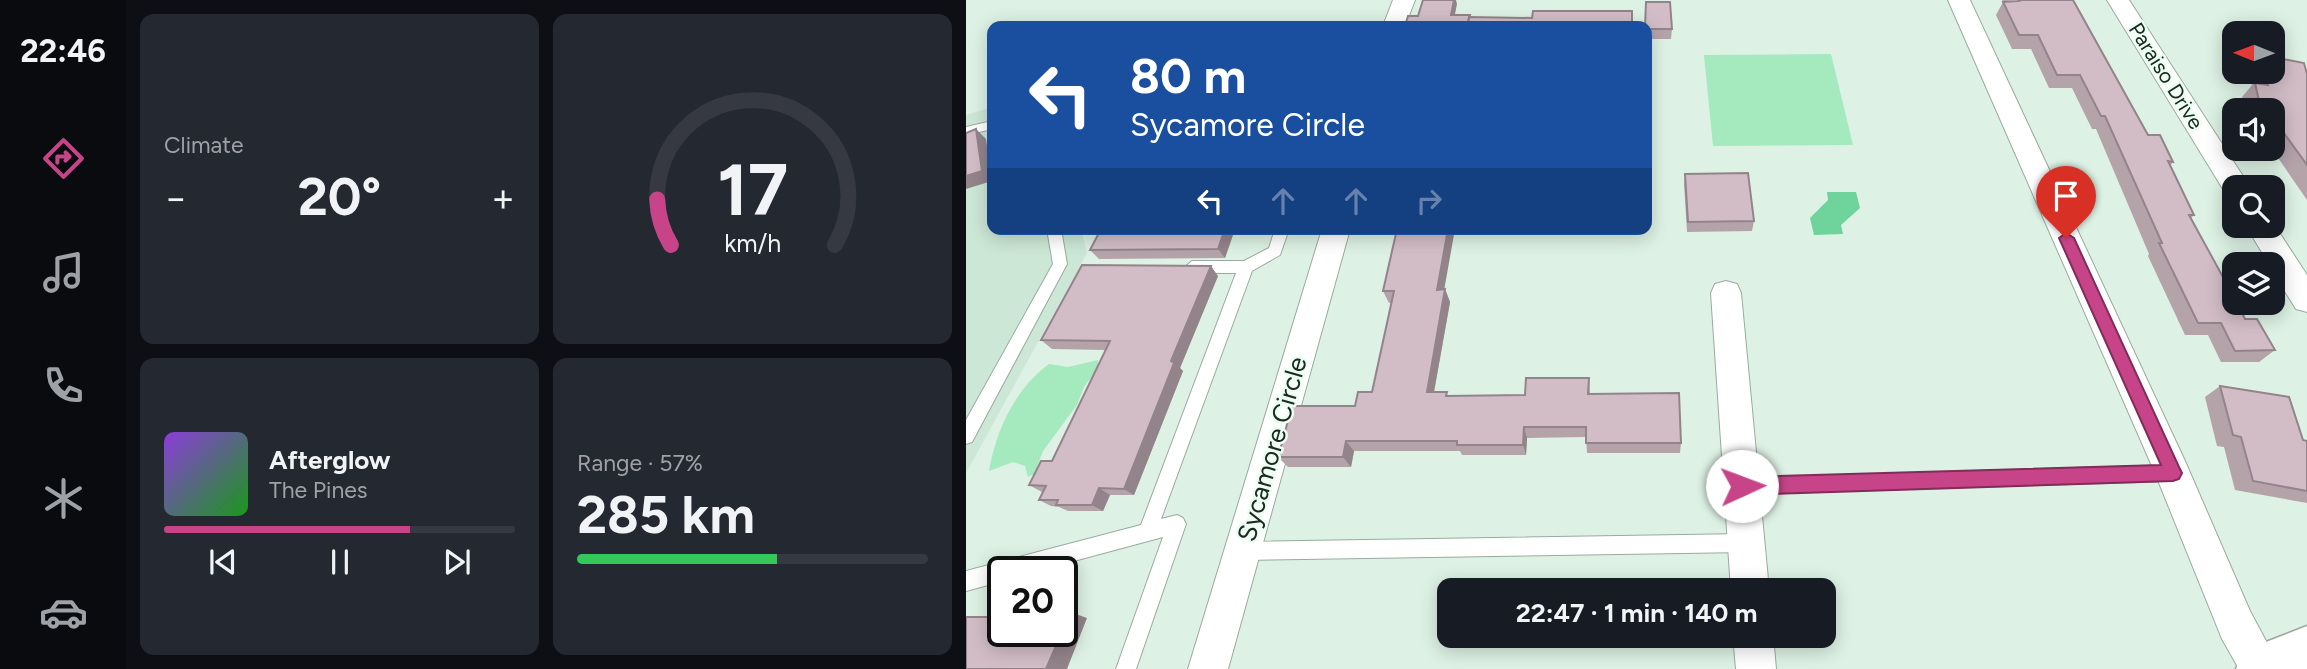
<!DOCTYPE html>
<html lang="en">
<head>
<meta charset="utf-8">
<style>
  body { margin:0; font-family:Figtree,sans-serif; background:#242831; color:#f1f3f6; height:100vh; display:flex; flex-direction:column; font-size:26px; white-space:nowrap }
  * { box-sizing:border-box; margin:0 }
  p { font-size:23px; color:#9ea1a6 }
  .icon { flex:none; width:38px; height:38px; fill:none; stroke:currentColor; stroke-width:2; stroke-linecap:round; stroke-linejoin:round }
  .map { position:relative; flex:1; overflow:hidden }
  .sheet { display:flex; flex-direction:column; gap:14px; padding:14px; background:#0d0f14; width:840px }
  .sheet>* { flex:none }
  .banner { position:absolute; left:21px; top:21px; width:665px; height:214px; border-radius:14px; box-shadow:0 4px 18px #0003; background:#1a4fa0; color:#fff; overflow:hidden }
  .needle { width:46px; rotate:271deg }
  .controls { position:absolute; left:1256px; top:21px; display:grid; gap:14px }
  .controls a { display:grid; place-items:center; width:63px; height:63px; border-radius:14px; background:#171b24; box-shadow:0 4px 18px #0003; font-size:35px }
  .speed { position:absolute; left:21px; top:556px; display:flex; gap:14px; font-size:35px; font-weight:700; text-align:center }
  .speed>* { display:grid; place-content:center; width:91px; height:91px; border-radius:50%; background:#171b24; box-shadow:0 4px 18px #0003; line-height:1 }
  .speed .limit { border:4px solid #111; border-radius:10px; background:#fff; color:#111 }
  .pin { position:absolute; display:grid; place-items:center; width:60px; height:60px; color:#fff; margin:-72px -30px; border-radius:50% 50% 50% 0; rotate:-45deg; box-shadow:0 0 7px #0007 }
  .pin .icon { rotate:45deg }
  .me { position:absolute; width:77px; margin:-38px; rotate:88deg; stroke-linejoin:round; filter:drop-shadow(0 0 5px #0008) }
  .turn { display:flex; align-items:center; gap:24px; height:147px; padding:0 28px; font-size:32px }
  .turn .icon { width:91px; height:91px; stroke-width:2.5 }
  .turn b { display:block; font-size:49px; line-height:60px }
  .lanes { display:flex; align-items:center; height:66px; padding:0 28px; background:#0003; justify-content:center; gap:35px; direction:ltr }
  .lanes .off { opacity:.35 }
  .big { font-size:52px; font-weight:700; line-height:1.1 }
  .sheet .tile { flex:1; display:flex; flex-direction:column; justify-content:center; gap:10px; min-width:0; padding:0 24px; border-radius:14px; background:#242831 }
  .sheet .dial { align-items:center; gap:0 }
  .dial svg { height:182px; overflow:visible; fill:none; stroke:#363941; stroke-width:7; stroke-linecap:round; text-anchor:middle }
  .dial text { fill:#f1f3f6; stroke:none }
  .song { display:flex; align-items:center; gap:21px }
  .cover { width:84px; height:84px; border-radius:10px; background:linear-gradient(135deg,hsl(270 70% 55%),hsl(120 70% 35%)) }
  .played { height:7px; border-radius:4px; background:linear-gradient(90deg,#c74489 70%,#363941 70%) }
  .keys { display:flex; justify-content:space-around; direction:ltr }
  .heat { display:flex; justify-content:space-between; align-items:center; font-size:38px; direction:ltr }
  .charge { height:10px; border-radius:5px; background:linear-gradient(90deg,#34c759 57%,#363941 0) }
  .sheet .tiles { flex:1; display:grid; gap:14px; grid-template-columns:repeat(2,1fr) }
  .trip { position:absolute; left:471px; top:578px; width:399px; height:70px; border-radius:14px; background:#171b24; box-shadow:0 4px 18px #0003; font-weight:700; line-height:70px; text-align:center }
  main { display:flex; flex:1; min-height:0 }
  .menu { display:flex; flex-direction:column; width:126px; justify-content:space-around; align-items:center; background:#090b0e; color:#9ea1a6 }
  .menu .icon { width:49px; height:49px }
  .menu .current { color:#c74489 }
  .menu b { font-size:32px; color:#f1f3f6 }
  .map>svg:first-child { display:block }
  .built { fill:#cce7d6 }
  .green { fill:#a5e9bf }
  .water { fill:#6ed49b }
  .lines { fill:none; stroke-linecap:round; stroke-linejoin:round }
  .service-casing { stroke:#99aba0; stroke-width:2 }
  .minor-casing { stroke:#99aba0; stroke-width:2 }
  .tertiary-casing { stroke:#99aba0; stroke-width:3 }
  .service { fill:#fff; fill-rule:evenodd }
  .minor { fill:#fff; fill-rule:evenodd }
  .tertiary { fill:#fff; fill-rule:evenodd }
  .wall { fill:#b5a3aa }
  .shaded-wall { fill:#93848b }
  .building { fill:#d2bdc6; stroke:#93848b; stroke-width:2 }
  .route { fill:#c74489; stroke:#812c59; stroke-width:2 }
  .labels { text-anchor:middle; stroke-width:5; stroke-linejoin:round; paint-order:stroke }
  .far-street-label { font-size:21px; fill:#212824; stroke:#eafef1 }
  .street-label { font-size:26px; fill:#212824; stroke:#eafef1 }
</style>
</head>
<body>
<main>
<nav class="menu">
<b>22:46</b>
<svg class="icon current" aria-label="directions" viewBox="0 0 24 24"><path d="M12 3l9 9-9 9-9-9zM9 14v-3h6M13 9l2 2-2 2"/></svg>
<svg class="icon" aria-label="music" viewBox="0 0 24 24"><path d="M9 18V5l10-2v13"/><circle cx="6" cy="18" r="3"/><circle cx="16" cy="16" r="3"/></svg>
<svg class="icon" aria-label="phone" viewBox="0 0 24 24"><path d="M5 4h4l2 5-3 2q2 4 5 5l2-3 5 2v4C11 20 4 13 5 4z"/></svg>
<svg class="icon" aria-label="climate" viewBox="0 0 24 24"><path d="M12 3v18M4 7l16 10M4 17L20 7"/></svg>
<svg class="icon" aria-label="car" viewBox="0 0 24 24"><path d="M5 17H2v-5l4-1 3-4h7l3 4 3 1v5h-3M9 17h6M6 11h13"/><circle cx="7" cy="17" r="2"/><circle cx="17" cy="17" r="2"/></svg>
</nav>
<section class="sheet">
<div class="tiles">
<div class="tile"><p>Climate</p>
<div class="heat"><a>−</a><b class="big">20°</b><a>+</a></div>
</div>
<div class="tile dial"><svg viewBox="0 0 100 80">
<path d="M14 69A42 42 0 1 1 86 69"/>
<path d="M14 69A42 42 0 0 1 8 49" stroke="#c74489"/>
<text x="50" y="56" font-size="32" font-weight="700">17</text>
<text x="50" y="72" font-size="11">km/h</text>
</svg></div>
<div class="tile">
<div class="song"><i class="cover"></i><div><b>Afterglow</b><p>The Pines</p></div></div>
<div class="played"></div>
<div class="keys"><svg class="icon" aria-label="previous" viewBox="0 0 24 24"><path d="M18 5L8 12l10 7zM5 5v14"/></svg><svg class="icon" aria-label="pause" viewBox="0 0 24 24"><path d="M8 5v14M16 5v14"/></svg><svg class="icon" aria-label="next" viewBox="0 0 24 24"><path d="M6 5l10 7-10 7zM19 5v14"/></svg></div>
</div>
<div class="tile"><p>Range · 57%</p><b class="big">285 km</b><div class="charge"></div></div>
</div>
</section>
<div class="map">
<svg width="1341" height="669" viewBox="0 0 1341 669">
  <rect width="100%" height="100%" fill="#ddf1e4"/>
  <path class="built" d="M26,107V229H115L121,253L0,473V115Z"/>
  <path class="green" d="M865,54L887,145L747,146L738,55Z
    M132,360V368L118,387L111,405L77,451L68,474L62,477L59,466L47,462L23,471C30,430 49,389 83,364L102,367Z"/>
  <path class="water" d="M861,192H890L894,208L875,225L877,234L848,235L844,218L862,200Z"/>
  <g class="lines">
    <defs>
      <path id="service" d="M26,121V129L0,135V127Z
        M81,229H95L101,264L6,442L0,444V420L87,264Z
        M309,229H323L314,255L286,271L195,519L211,515L217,518L220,524L170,669H150L197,537L67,572H37V581L0,591V571L175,525L270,273H226L219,267L226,261H278L303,248Z
        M1207,465L1213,467L1216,473L1213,479L1207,481L776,494L770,492L767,486L770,480L776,478Z
        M780,534L787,536L789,543L787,550L780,552L277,560L270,558L268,551L270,544L277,542Z"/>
      <path id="minor" d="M427,0H449L439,26H417Z
        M982,0H1004L1219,461L1284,611L1315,669H1273L1256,639L1189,473Z
        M1141,0H1163L1284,187H1269V197L1260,194Z
        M1307,223L1341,275V312L1330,309L1307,272V264H1303L1280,226H1307Z
        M356,229H384L262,669H222Z
        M760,281L771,284L775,293L803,590H765L745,293L749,284Z
        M767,635H807L810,669H770Z"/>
      <path id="tertiary" d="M1341,626V669H1270L1277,651Z"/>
    </defs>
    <use href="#service" class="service-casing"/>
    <use href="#minor" class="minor-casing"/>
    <use href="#tertiary" class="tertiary-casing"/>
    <use href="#service" class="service"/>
    <use href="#minor" class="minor"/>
    <use href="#tertiary" class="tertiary"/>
  </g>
  <path class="wall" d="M1036,0H1107L1182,135L1207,162L1204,166L1228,215L1225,218L1279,319L1309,350L1293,362H1255L1242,335H1219L1182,256L1183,254L1130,129H1126L1106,88H1083L1065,49H1046L1030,15L1037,2Z
    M681,26L706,29L705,39H681Z
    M1284,72H1307L1341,74V200L1306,149H1307V110H1279L1276,97L1286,85Z
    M719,174L788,221L786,231L721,232L718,184Z
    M124,229H269L259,258L133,259L124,250L134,232H126Z
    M252,276L214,368L217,371L168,495H144L137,511H102L93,507L85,506L73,500L76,492L63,485L86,461L140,350L86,349L75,340Z
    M479,289L484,302L468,392L482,396L559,395L623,378L624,394L715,443L714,453H621L620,437L561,438L560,455H496L494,451H388L385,467H322L312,457L389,406L406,392L425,303H423L417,291Z
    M1254,386L1337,440L1341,441V503L1269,490L1258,447L1251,446L1239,397Z"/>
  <path class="shaded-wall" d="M488,0H490L491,4L487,24L485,15Z
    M10,129L20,139L26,181L0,189V176Z
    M259,229H269L259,258L252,249Z
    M482,229H489L476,302L471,290Z
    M245,266L252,276L214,368L217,371L168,495L158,489L205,361Z
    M479,289L484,302L466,403L461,392Z
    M558,427L561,438L560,455L557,445Z
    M380,441L388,451L385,467L377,457Z
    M133,488L144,495L137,511L126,505Z
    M104,612L121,618L101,669H80Z"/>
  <path class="building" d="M457,0H488L485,15H504L501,26H439L442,16H452Z
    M1052,0H1107L1182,135H1194L1207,162L1202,161L1228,215H1223L1269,299V303H1271L1279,319H1291L1309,350L1269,351L1255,323H1232L1193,243H1196L1139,116H1135L1114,75H1091L1072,35H1053L1037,2L1053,1Z
    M680,2H704L706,29H681V26H679Z
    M567,11H666V26H501L503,17L566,18Z
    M1307,57L1338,63L1341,74V165L1307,118V110H1295L1289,83L1302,85L1299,72H1307Z
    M10,129L16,171L0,176V133Z
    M782,173L788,221L722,222L719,174Z
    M135,229H259L252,249L124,250Z
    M431,229H482L471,290L479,289L461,392H481L480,396L559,395L560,378H623L622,394L713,393L715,443H620V427H558L557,445H491V441H380L377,457H312L326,406H389L392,392H406L428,291H417Z
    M116,265L245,266L205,361L208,363L158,489L133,488L126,505H90L92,500H73L80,486L63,485L75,461H86L144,341L75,340Z
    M1254,386L1323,397L1337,440L1341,441V491L1287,481L1275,437L1267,435Z
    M96,612H104L96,630Z
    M0,617H37V632H96L80,669H0Z"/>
  <path class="route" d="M1100,233L1108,238L1213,467L1216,473L1213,479L1207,481L776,495L769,492L767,486L769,480L776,477L1195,465L1093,238Z"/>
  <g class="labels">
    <g class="far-street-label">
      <text transform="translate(1200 76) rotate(58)" y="7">Paraiso Drive</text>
    </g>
    <g class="street-label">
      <text transform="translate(306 449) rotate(-74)" y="9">Sycamore Circle</text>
    </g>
  </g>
</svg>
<div class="controls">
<a><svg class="needle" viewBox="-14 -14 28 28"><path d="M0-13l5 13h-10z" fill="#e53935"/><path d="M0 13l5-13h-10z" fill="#9ea1a6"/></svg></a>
<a><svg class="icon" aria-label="sound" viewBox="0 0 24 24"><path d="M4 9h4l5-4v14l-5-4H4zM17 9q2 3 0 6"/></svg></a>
<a><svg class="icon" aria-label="search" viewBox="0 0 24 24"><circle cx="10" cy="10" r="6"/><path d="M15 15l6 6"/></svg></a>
<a><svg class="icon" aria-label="layers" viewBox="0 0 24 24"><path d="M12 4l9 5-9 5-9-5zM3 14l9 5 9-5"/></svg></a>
</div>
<div class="speed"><div class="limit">20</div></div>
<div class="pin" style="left:1100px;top:238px;background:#d93025"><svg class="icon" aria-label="arrive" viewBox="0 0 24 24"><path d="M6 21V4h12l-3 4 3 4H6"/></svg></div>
<svg class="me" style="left:776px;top:486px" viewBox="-20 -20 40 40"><circle r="19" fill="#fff"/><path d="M0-13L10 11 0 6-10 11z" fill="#c74489"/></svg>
<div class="trip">22:47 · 1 min · 140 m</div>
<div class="banner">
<div class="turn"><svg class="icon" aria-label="left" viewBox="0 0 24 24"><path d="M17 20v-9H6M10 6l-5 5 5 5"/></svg><div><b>80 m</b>Sycamore Circle</div></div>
<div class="lanes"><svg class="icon" aria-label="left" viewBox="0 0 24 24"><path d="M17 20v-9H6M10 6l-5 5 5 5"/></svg><svg class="icon off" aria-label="ahead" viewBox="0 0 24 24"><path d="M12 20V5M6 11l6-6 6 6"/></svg><svg class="icon off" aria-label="ahead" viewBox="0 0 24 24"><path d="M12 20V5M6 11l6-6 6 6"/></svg><svg class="icon off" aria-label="right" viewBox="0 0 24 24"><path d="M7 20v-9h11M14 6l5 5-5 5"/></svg></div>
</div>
</div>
</main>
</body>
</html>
